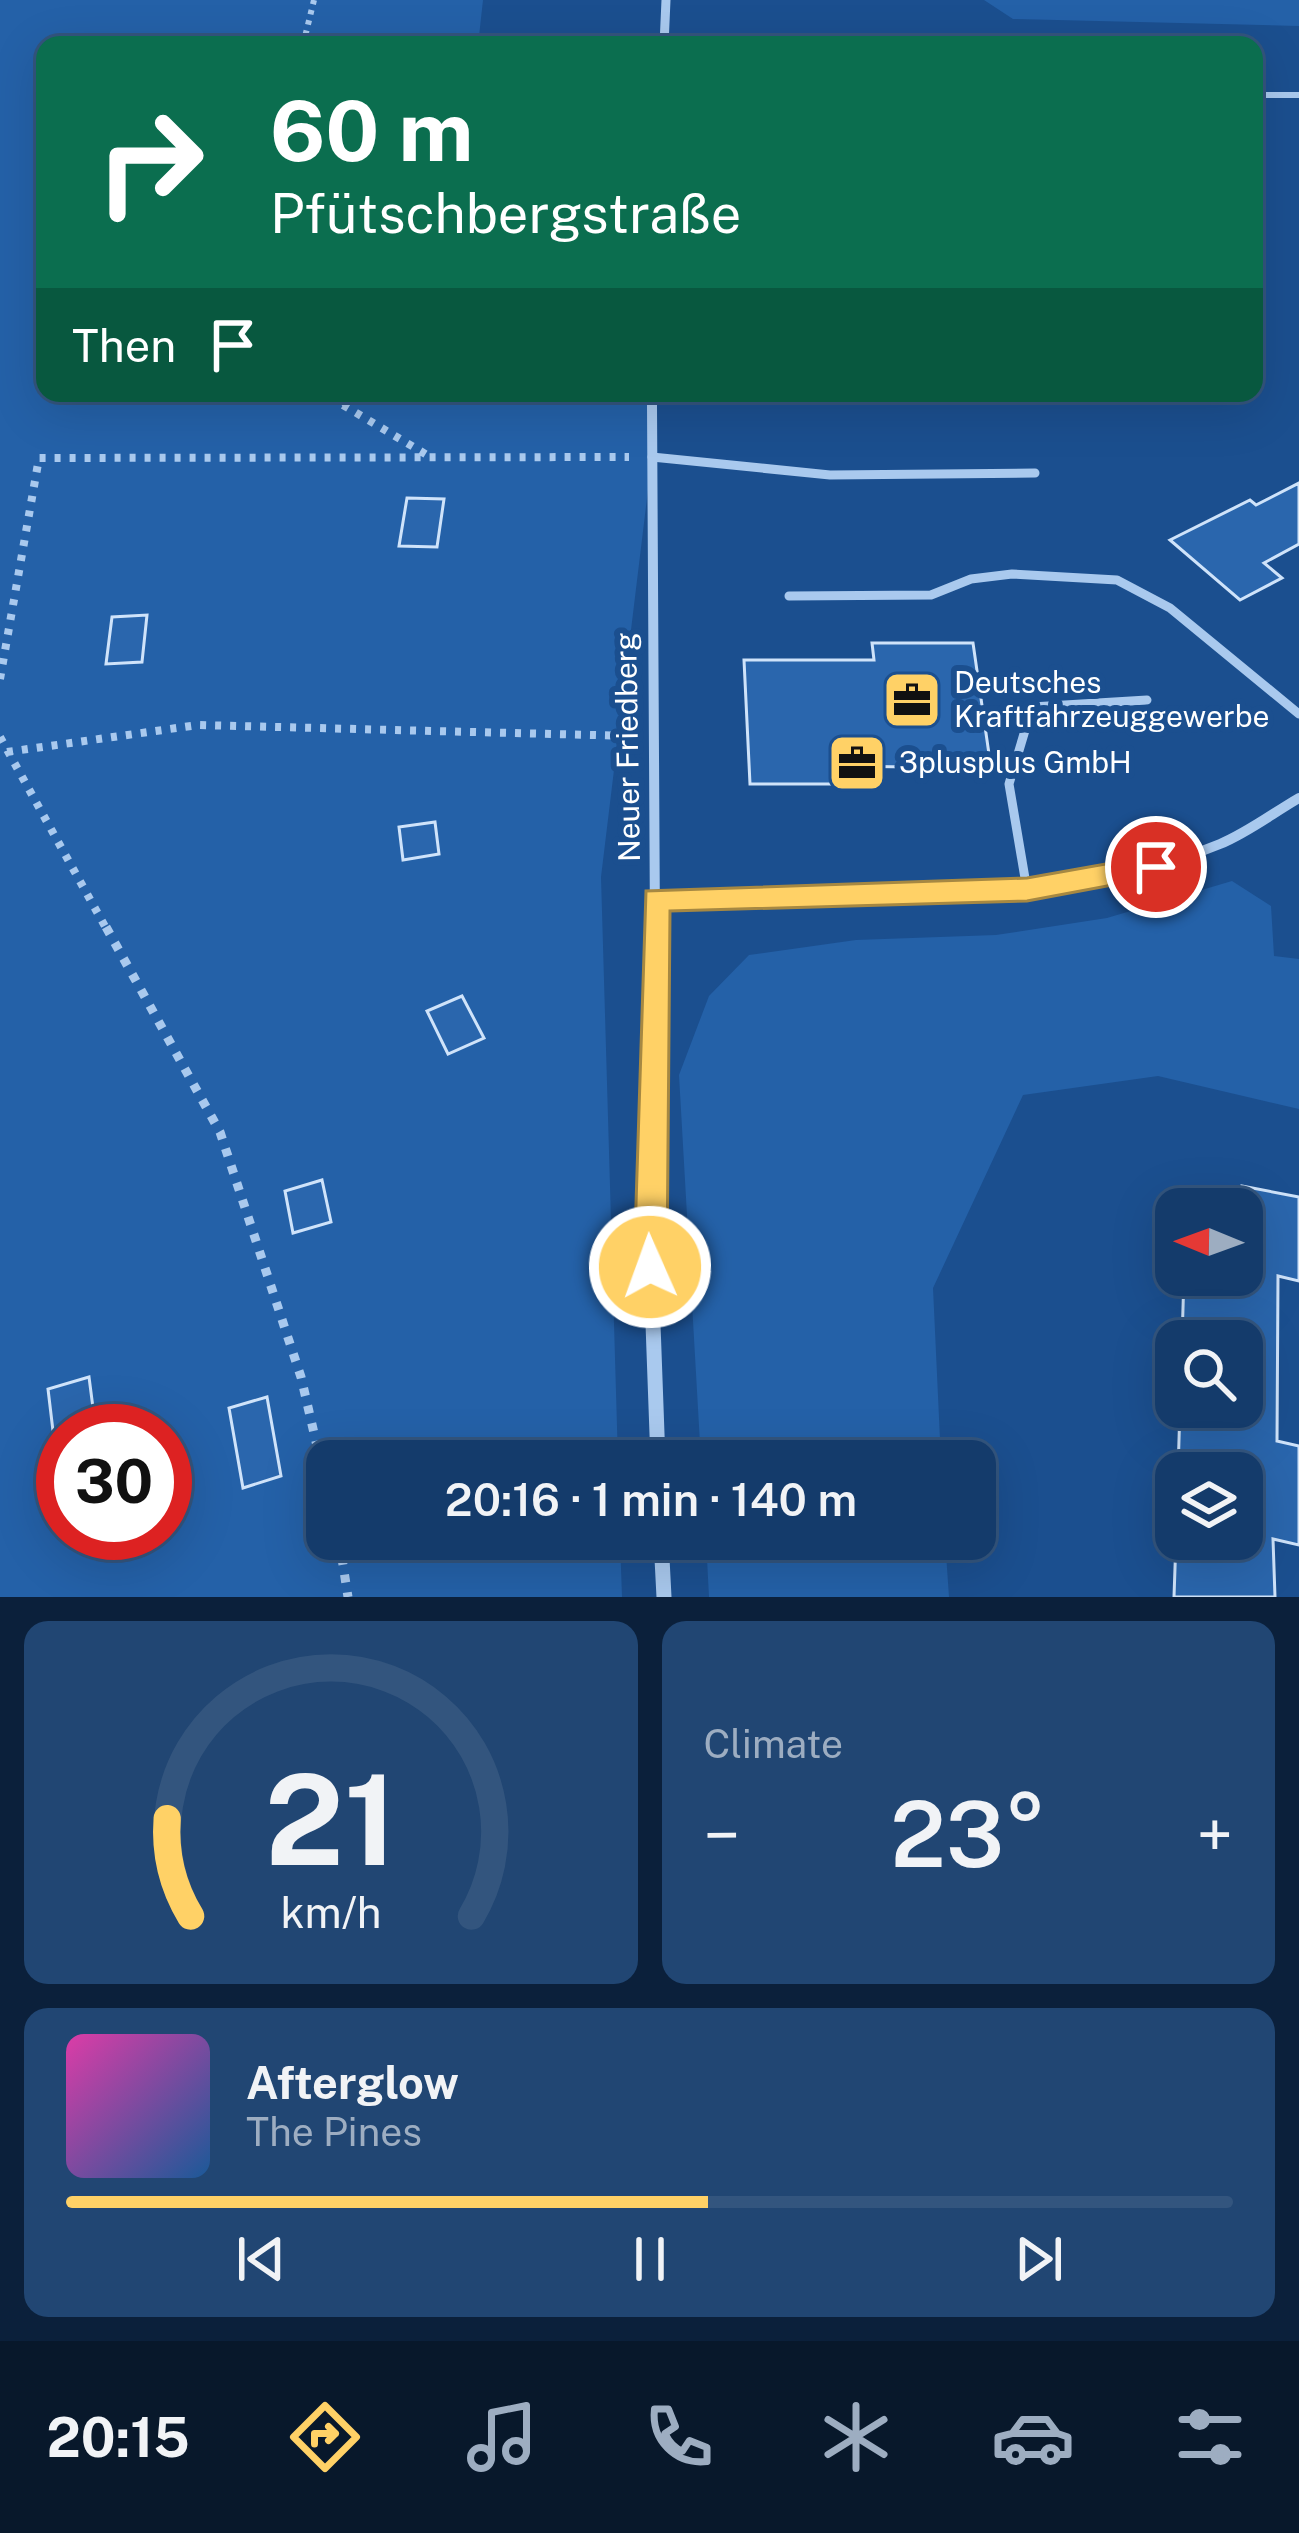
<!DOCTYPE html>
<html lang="en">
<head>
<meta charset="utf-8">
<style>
  body { margin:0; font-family:"Public Sans",sans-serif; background:#214673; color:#f1f3f6; height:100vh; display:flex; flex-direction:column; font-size:45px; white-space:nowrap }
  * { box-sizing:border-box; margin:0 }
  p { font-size:39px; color:#9dadc1 }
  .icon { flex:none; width:66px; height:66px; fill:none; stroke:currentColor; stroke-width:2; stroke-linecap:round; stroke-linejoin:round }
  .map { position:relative; height:1597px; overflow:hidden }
  .panel { display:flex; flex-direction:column; gap:24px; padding:24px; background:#0b203b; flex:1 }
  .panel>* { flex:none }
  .guide { position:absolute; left:36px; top:36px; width:1227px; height:366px; border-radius:24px; box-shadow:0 12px 48px #0002,0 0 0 3px #33557e; background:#0b6e4f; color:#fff; overflow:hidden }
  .needle { width:78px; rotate:271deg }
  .controls { position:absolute; left:1155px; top:1188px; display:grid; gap:24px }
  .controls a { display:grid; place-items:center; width:108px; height:108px; border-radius:24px; background:#143b6b; box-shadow:0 12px 48px #0002,0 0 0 3px #33557e; font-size:60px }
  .speed { position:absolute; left:36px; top:1404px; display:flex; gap:24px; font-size:60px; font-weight:700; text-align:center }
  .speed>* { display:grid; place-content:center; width:156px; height:156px; border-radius:50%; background:#143b6b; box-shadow:0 12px 48px #0002,0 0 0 3px #33557e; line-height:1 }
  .speed .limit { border:18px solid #d22; background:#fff; color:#111 }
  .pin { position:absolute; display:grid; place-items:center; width:102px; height:102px; color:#fff; margin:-51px; border:6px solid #fff; border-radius:50%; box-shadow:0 3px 12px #0007 }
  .me { position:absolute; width:132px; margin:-66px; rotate:358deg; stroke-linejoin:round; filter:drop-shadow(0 0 9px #0008) }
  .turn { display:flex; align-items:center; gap:42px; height:252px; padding:0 36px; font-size:54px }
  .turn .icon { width:156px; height:156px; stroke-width:2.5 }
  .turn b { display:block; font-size:84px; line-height:102px }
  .then { display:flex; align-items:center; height:114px; padding:0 36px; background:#0003; gap:24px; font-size:45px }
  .big { font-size:90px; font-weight:600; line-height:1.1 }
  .panel .tile { flex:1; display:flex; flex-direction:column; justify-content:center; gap:18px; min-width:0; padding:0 42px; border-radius:24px; background:#214673 }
  .panel .dial { align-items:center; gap:0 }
  .dial svg { height:312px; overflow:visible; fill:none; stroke:#33557e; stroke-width:7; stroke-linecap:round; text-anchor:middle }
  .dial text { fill:#f1f3f6; stroke:none }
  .song { display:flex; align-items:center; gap:36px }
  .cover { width:144px; height:144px; border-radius:18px; background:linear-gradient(135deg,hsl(320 70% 55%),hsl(210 70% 35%)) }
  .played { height:12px; border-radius:6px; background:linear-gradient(90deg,#ffd166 55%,#33557e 55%) }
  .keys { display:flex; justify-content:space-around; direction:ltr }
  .heat { display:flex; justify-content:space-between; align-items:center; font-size:66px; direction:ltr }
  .panel .tiles { flex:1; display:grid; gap:24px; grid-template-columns:1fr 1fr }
  .tile:last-child { grid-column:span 2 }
  .trip { position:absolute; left:306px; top:1440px; width:690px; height:120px; border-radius:24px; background:#143b6b; box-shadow:0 12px 48px #0002,0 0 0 3px #33557e; font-weight:600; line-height:120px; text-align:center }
  .tabs { display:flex; height:192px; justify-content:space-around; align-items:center; background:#08182b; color:#9dadc1 }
  .tabs .icon { width:84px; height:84px }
  .tabs .on { color:#ffd166 }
  .tabs b { font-size:54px; color:#f1f3f6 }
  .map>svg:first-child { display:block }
  .green { fill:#2461a8; fill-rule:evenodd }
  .building { fill:#2a66ad; stroke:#cfe3fa; stroke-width:3 }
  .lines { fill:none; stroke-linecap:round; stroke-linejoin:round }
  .path-far2 { stroke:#a9c9ee; stroke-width:6; stroke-dasharray:4.5 6; stroke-linecap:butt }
  .path-far1 { stroke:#a9c9ee; stroke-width:8; stroke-dasharray:6 9; stroke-linecap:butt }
  .path { stroke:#a9c9ee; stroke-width:9; stroke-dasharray:8 10; stroke-linecap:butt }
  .lane-far1 { stroke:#a9c9ee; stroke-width:6 }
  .lane { stroke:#a9c9ee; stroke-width:9 }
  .street-far2 { stroke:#a9c9ee; stroke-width:9 }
  .street-far1 { stroke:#a9c9ee; stroke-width:10 }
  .street { stroke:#a9c9ee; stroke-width:15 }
  .route { fill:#ffd166; stroke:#a68842; stroke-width:3 }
  .labels { text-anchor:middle; stroke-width:12; stroke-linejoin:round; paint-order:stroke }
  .poi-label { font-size:30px; fill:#fff; stroke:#1b4f8f; text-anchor:start }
  .street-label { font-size:30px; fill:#fff; stroke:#1b4f8f }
</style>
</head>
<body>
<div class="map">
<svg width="1299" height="1597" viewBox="0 0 1299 1597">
  <rect width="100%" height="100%" fill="#1b4f8f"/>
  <path class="green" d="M0,0H483L478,45H45V393H652V457L601,877L618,1461H327V1539H620L622,1597H0ZM63,1431H165V1533H63Z
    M984,0H1299V26L1013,19Z
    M1232,881L1271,906L1274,956L1299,959V1109L1158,1076L1023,1095L933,1288L941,1461H701L679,1075L709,996L749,955L856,940L996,935L1107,918Z
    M706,1539H945L949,1597H709Z"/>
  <path class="building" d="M1299,483V544L1264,563L1282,578L1240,600L1170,540L1250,500L1256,505Z
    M407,498L444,499L437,547L399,546Z
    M147,615L142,662L106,664L112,617Z
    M872,643H973L991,768L834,766L836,784H750L744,660H874Z
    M435,822L439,854L403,860L399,827Z
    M462,996L484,1038L448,1054L427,1011Z
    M322,1180L331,1222L293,1233L285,1191Z
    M1242,1186L1299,1197V1281L1278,1276L1277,1441L1299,1446V1545L1273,1539L1275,1597H1174L1176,1539H1242V1473H1178L1180,1407H1242V1341H1182L1184,1275H1242Z
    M89,1377L96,1431H53L48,1389Z
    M267,1397L281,1476L243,1488L229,1408Z"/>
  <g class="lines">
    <path class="path-far2" d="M303,45L314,0
      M335,393L348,408"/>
    <path class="path-far1" d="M343,405L427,455
      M0,679L39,458L629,457
      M0,737L107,930
      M7,752L198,725L631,736"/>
    <path class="path" d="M106,927L220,1132L301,1377L327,1489
      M339,1539L348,1597"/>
    <path class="lane-far1" d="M1254,95H1299
      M652,395L769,393"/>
    <path class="lane" d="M652,457L830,475L1035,473
      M789,596L931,595L971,579L1012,574L1117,580L1170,608L1299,714
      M1027,890L1009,784L1032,707L1147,700"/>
    <path class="street-far2" d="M664,45L666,0
      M652,393V408"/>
    <path class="street-far1" d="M652,405L655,930
      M656,899C834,895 1054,913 1220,844C1247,833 1273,813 1299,798"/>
    <path class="street" d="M655,927L648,1187L658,1461
      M661,1539L664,1597"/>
  </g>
  <path class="route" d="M1156,855L1170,867L1166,875L1027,901L670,911L667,1267L662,1278L650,1283L638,1278L634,1267L646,891L1027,878Z"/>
  <defs>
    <symbol id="office-square" viewBox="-11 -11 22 22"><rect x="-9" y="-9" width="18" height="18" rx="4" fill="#ffd166" stroke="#1b4f8f"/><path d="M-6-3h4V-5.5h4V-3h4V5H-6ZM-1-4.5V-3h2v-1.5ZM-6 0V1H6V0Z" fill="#111"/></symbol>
  </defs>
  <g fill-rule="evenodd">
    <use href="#office-square" x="879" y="667" width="66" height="66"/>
    <use href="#office-square" x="824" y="730" width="66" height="66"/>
  </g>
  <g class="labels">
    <g class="poi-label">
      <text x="954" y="693">Deutsches<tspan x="954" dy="34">Kraftfahrzeuggewerbe</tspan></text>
      <text x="899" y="773">3plusplus GmbH</text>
    </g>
    <g class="street-label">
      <text transform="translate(628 747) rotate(-91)" y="10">Neuer Friedberg</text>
    </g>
  </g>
</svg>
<div class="controls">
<a><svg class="needle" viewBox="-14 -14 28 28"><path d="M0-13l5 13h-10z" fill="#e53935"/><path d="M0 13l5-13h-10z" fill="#9dadc1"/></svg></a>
<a><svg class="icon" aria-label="search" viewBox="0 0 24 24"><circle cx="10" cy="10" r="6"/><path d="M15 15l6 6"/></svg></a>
<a><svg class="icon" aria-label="layers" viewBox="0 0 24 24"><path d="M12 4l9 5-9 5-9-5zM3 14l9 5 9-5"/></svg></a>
</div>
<div class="speed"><div class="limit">30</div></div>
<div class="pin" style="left:1156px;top:867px;background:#d93025"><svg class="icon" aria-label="arrive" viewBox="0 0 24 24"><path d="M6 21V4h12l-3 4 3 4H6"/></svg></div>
<svg class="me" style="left:650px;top:1267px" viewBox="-20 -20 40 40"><circle r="17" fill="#ffd166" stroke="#fff" stroke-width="3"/><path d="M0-11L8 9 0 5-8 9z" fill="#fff"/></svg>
<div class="trip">20:16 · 1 min · 140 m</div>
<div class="guide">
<div class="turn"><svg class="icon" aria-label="right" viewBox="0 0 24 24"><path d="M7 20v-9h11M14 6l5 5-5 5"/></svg><div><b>60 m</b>Pfütschbergstraße</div></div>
<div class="then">Then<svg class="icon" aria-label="arrive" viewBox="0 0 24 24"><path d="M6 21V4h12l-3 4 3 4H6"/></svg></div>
</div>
</div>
<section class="panel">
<div class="tiles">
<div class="tile dial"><svg viewBox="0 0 100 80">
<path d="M14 69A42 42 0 1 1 86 69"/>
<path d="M14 69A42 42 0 0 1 8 44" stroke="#ffd166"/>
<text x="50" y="56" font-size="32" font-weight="700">21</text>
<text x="50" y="72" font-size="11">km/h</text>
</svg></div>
<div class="tile"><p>Climate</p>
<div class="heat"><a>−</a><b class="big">23°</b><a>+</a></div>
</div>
<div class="tile">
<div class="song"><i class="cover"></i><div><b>Afterglow</b><p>The Pines</p></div></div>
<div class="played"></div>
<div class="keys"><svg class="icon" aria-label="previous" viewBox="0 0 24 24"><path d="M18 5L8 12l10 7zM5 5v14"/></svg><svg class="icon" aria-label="pause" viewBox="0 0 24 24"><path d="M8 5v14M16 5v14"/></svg><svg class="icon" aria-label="next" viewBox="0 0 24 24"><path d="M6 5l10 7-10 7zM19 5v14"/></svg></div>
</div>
</div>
</section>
<nav class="tabs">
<b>20:15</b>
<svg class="icon on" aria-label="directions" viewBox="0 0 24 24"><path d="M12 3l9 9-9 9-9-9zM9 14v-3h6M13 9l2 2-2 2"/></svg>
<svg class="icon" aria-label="music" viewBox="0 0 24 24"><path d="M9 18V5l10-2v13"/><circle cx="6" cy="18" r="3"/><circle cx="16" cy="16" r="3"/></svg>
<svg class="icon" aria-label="phone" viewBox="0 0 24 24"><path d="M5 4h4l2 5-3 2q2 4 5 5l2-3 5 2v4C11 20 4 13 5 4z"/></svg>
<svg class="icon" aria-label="climate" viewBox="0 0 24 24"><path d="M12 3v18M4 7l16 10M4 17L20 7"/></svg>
<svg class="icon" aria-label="car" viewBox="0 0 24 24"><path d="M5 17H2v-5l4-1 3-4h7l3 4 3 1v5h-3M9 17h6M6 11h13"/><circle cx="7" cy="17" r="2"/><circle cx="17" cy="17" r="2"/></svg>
<svg class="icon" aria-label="filters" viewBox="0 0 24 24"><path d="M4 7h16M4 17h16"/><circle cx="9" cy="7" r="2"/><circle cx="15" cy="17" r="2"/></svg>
</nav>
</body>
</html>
